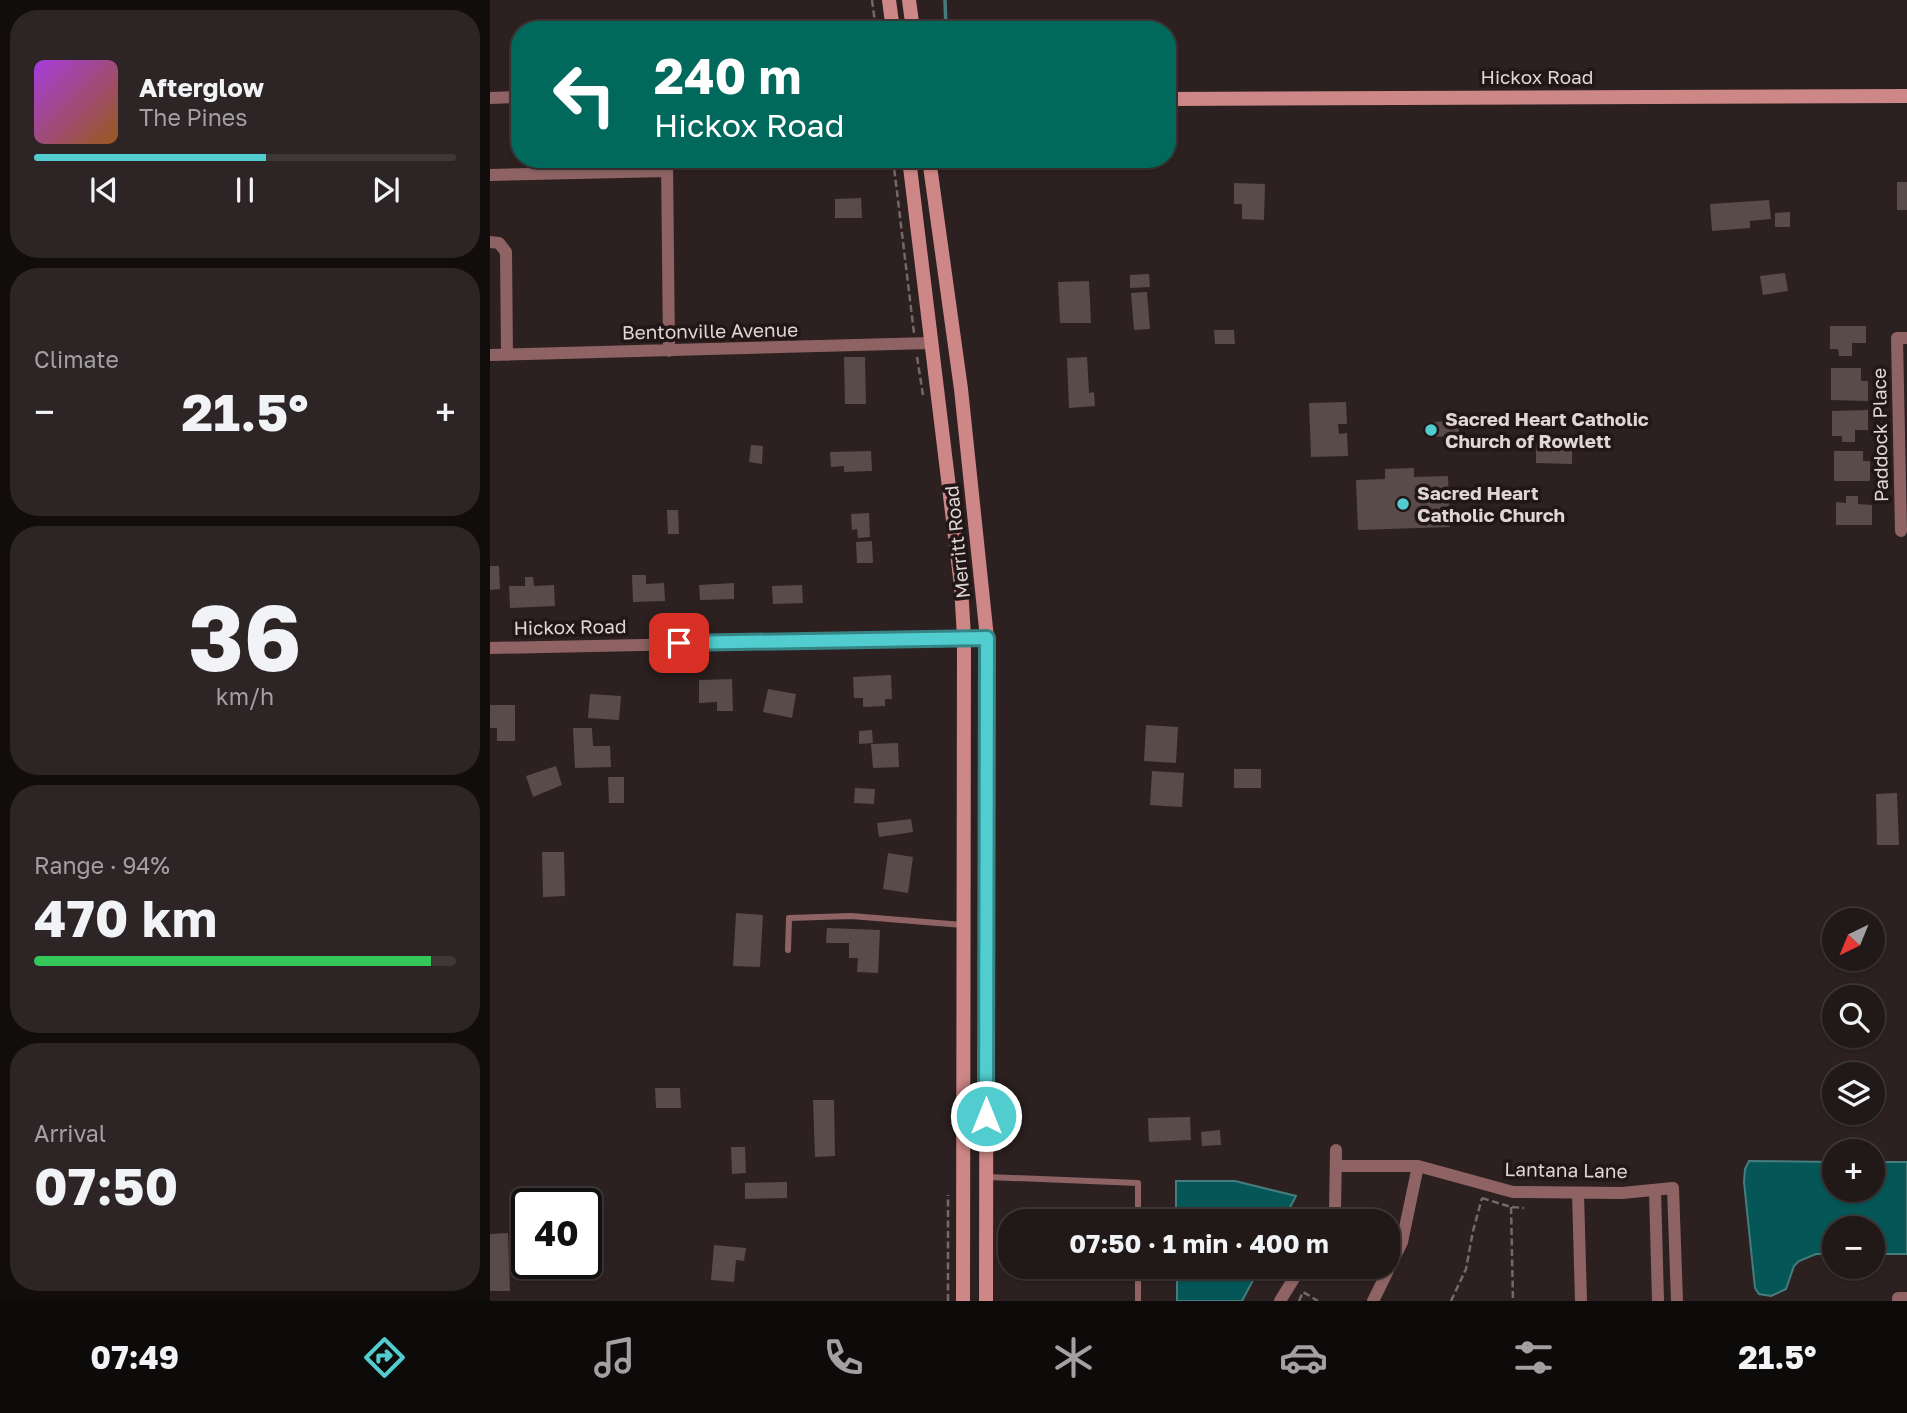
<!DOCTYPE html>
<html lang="en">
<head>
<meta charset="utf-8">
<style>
  body { margin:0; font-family:"Golos Text",sans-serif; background:#2d2525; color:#f1f3f6; height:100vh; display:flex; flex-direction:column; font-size:26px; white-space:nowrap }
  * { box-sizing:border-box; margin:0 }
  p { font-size:23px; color:#a2a0a2 }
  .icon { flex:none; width:38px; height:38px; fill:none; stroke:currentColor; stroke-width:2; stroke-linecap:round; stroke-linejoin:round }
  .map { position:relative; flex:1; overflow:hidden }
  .side { display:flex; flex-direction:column; gap:10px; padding:10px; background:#120d0d; width:490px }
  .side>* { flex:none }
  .guide { position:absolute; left:21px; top:21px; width:665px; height:147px; border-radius:28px; box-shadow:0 2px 5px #0004,0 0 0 2px #3e3737; background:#00695c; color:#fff; overflow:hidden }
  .needle { width:46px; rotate:223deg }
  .fabs { position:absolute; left:1332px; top:908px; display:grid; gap:14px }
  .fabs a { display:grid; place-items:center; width:63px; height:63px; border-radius:50%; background:#211818; box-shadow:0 2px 5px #0004,0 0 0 2px #3e3737; font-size:35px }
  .speed { position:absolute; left:21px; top:1188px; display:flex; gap:14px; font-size:35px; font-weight:700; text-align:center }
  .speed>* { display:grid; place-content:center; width:91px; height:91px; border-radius:50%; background:#211818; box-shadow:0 2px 5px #0004,0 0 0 2px #3e3737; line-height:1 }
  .speed .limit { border:4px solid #111; border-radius:10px; background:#fff; color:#111 }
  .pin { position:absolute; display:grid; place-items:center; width:60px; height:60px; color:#fff; margin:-30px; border-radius:14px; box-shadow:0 4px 10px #0006 }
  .me { position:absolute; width:77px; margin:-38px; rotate:0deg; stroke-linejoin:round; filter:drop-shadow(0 0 5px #0008) }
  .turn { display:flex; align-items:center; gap:24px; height:147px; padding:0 28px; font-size:32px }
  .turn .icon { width:91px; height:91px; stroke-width:2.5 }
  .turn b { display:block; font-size:49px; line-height:60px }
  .big { font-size:52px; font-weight:700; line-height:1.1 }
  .side .widget { flex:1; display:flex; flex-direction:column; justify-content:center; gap:10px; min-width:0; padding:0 24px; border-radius:28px; background:#2d2525 }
  .side .dial { align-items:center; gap:0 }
  .dial b { font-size:91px; line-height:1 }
  .song { display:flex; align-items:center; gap:21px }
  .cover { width:84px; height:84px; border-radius:10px; background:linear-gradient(135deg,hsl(280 70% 55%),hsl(30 70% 35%)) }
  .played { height:7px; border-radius:4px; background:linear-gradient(90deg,#52cdcf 55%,#3e3737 55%) }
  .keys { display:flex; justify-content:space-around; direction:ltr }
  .heat { display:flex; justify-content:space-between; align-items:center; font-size:38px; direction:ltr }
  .charge { height:10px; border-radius:5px; background:linear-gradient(90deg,#34c759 94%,#3e3737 0) }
  .trip { position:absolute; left:508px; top:1209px; width:402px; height:70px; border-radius:28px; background:#211818; box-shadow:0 2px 5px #0004,0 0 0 2px #3e3737; font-weight:700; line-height:70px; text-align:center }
  .tab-bar { display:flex; height:112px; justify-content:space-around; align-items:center; background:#0d0a0a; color:#a2a0a2 }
  .tab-bar .icon { width:49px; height:49px }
  .tab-bar .selected { color:#52cdcf }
  .tab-bar b { font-size:32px; color:#f1f3f6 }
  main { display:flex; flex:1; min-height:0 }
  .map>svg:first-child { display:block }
  .water { fill:#055657; stroke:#467c7d; stroke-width:2 }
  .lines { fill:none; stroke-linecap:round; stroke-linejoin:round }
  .stream { stroke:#467c7d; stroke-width:3.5 }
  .building { fill:#594b4a }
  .path { stroke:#746969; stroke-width:2.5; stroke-dasharray:7 3.5; stroke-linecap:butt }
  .lane { stroke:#8f6363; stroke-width:6 }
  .street { stroke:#8f6363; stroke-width:12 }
  .secondary { stroke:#cd8786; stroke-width:14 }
  .route-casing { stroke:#358587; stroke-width:18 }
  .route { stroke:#52cdcf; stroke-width:12 }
  .poi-dot { fill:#52cdcf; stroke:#221616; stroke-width:2.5 }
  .labels { text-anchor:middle; stroke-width:7; stroke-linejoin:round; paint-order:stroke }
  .street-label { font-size:19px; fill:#dfd6d6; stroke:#221616 }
  .poi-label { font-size:19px; font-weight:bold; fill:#dfd6d6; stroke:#221616; text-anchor:start }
</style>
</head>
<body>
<main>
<section class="side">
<div class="widget">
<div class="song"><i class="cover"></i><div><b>Afterglow</b><p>The Pines</p></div></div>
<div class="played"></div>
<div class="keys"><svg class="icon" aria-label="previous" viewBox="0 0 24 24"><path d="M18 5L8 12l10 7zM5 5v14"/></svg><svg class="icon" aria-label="pause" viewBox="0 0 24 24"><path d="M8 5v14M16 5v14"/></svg><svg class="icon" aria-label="next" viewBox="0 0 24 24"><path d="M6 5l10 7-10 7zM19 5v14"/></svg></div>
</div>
<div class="widget"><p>Climate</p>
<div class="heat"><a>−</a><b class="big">21.5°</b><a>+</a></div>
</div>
<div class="widget dial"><b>36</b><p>km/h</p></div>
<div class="widget"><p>Range · 94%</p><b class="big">470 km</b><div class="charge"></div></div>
<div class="widget"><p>Arrival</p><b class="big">07:50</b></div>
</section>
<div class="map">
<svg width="1417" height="1301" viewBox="0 0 1417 1301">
  <rect width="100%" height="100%" fill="#2c2020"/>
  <path class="water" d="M1259,1161L1344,1162V1190H1382L1383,1162H1417V1254H1383L1382,1228H1344V1254H1326L1309,1261L1304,1266L1296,1289L1281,1296L1269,1294L1265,1288L1254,1182L1255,1169Z
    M686,1181H745L806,1196L793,1221H686Z
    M687,1267H770L752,1301H687Z"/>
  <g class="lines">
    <path class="stream" d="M455,0L456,29"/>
  </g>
  <path class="building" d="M1407,182H1417V210H1407Z
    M744,183L775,184L774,220L752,219V204H744Z
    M371,198L372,218H345V199Z
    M1279,200L1281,219L1260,221V228L1222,231L1220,204Z
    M1300,212V227H1285V213Z
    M1295,273L1298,291L1273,295L1270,276Z
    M659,274L660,287L640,288V275Z
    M599,281L601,323H570L568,282Z
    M657,292L660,329L644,330L641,293Z
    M1340,326H1376V343H1362V356H1349L1348,349H1340Z
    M724,330H744L745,344H725Z
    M354,357H375L376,404H355Z
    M597,357L599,393L604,392L605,406L579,408L577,358Z
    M1341,368H1371V381H1378V401L1341,400Z
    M856,402L857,424H848L849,434L857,433L858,456L821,457L819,403Z
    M1378,410V430H1365V442H1352V436H1342V411Z
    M968,421L969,436L938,437L937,422Z
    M1046,443L1082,445V464L1046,463Z
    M261,445L273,446L272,464L259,462Z
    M381,451L382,471L354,472V466L341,467L340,452Z
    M1344,451H1373V461H1380V481H1344Z
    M924,468V477L958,476L960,527L868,530L866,480L895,479V469Z
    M1356,496H1368V504L1382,505V525H1346V502L1356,503Z
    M177,510H188L189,534H178Z
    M379,513L380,537L368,538L367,529L362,530L361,514Z
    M382,541L383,563H367L366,542Z
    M0,566H9L10,589L0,590Z
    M142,575H156V584L174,583L175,601L143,602Z
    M35,577H43L44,586L64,585L65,606L20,608L19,586H35Z
    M244,583V599L210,600L209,585Z
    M312,585L313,603L283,604L282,586Z
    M401,675L402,699H395V706L373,707V698H364L363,677Z
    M242,679L243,711H227V702L209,703V680Z
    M278,689L306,694L302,718L273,712Z
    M100,694L131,696L129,720L98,718Z
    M0,705H25V741H7V728H0Z
    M656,725L688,727L686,763L654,761Z
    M83,728H102L103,746H120L121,767L85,768Z
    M382,730L383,743L369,744V731Z
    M408,743L409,767L383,768L381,744Z
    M66,766L72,785L43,797L36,776Z
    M744,769H771V788H744Z
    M662,771L694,773L692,807L660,805Z
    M118,777H134V803H119Z
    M365,788L385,789L384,804L364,803Z
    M1407,793L1409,845H1387L1386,794Z
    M421,819L423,832L389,837L387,823Z
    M52,852H74L75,896L53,897Z
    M398,853L423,857L418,893L393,889Z
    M246,913L273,915L270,967L243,966Z
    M337,928L390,930L388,973L367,972L368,958H359V943H336Z
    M165,1088H190L191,1108H166Z
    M323,1100H344L345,1156L325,1157Z
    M700,1117L701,1140L659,1142L658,1118Z
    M730,1130L731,1145L712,1146L711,1132Z
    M241,1147H255L256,1173L242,1174Z
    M297,1182V1198L255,1199V1183Z
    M18,1233L20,1291H0V1234Z
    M224,1245L256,1248L254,1261L246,1260L244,1282L221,1280Z"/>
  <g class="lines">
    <path class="path" d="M382,0L386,30
      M403,159L424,333
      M427,357L433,395
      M992,1198L1021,1207L1034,1208
      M1021,1207L1023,1301
      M458,1301V1195
      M809,1301L813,1292L828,1301
      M961,1301L976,1269L983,1231L992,1198"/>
    <path class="lane" d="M298,950L299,918L361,916L473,925
      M498,1177L648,1183V1222
      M648,1267V1301"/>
    <path class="street" d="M0,98L30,97
      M177,159L179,351
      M0,175L177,171
      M0,242L9,243L16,252L17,355
      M0,355L441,343
      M1411,531L1407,338H1417
      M0,648L497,638
      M846,1166H928L1023,1192L1132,1193L1183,1188L1187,1301
      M1165,1190L1168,1301
      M1088,1193L1091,1301
      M839,1222L845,1212L846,1150
      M790,1301L811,1267
      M883,1301L912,1242L928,1166
      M1408,1301V1298H1417"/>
    <path class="secondary" d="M399,0L403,30
      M419,0L423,30
      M677,99L1417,96
      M419,159L471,586L474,637L473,1301
      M439,159L471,389L497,638L496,1301"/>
  </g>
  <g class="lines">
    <defs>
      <path id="route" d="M189,643L497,638L496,1116"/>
    </defs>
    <use href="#route" class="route-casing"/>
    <use href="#route" class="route"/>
  </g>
  <g class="poi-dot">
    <circle cx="941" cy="430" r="7"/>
    <circle cx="913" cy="504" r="7"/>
  </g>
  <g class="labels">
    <g class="street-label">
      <text x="1047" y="84">Hickox Road</text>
      <text transform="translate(220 331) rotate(-1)" y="7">Bentonville Avenue</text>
      <text transform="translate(1390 435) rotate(-91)" y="7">Paddock Place</text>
      <text transform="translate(467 542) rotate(-96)" y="7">Merritt Road</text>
      <text transform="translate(80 627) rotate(-1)" y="7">Hickox Road</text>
      <text transform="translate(1076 1170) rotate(1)" y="7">Lantana Lane</text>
    </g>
    <g class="poi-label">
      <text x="955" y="426">Sacred Heart Catholic<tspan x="955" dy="22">Church of Rowlett</tspan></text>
      <text x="927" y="500">Sacred Heart<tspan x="927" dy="22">Catholic Church</tspan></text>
    </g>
  </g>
</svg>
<div class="fabs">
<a><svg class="needle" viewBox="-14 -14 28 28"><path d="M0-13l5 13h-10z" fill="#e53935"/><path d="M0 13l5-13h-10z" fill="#a2a0a2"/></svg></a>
<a><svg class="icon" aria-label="search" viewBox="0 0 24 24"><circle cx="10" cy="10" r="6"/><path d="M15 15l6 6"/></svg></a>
<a><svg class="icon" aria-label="layers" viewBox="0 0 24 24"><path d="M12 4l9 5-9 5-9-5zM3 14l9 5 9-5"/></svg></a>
<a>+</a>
<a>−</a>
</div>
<div class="speed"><div class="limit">40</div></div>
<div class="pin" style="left:189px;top:643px;background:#d93025"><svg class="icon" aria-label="arrive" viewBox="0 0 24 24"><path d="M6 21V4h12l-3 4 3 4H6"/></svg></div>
<svg class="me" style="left:496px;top:1116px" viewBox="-20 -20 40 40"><circle r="17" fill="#52cdcf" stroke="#fff" stroke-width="3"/><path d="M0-11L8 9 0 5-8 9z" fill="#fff"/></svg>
<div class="trip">07:50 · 1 min · 400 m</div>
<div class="guide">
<div class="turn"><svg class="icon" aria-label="left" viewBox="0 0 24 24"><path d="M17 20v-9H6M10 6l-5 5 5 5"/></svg><div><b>240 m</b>Hickox Road</div></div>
</div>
</div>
</main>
<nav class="tab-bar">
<b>07:49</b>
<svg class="icon selected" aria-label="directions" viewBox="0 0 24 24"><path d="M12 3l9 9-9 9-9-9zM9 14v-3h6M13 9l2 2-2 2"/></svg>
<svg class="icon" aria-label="music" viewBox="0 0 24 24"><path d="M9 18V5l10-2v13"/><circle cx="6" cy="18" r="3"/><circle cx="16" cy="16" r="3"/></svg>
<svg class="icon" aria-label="phone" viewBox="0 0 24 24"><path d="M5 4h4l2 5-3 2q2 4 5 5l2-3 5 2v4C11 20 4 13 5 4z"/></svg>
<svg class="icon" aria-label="climate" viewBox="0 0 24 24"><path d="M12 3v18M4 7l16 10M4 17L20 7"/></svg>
<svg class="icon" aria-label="car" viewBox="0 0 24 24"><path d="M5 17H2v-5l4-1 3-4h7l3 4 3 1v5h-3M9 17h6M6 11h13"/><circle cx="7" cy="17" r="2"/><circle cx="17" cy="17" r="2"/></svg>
<svg class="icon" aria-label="filters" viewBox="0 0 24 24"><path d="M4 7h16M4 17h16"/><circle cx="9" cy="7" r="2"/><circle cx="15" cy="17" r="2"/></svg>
<b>21.5°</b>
</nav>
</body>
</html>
